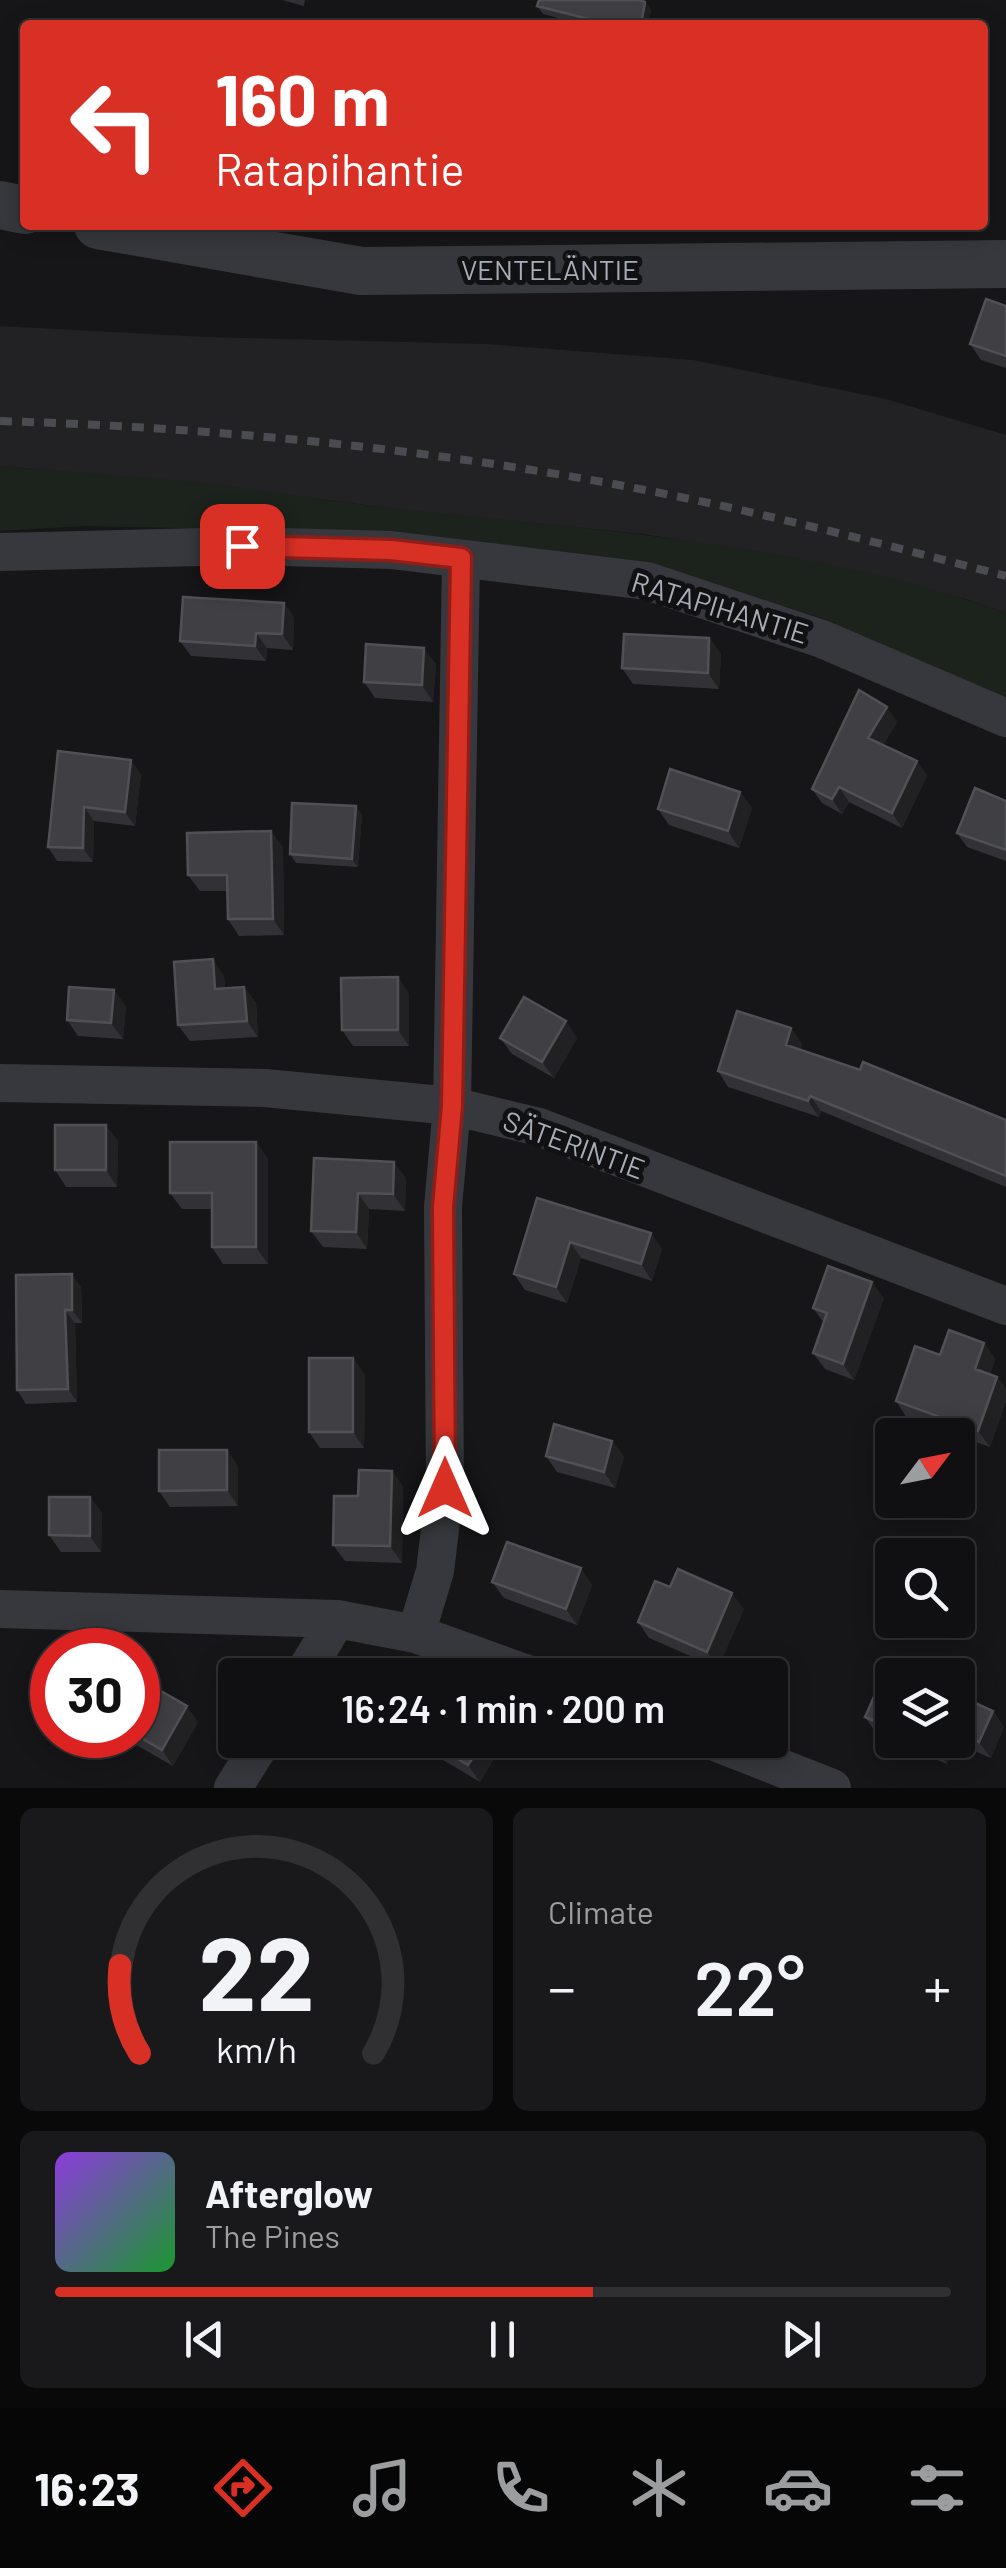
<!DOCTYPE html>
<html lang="en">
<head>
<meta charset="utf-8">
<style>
  body { margin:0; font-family:Barlow,sans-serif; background:#19191b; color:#f1f3f6; height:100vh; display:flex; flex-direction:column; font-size:38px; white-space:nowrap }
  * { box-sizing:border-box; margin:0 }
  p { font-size:32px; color:#9c9d9f }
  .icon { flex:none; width:55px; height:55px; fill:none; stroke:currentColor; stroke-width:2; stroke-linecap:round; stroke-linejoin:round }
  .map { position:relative; height:1788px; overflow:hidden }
  .side { display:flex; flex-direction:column; gap:20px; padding:20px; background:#09090a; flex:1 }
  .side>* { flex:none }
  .banner { position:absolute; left:20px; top:20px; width:968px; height:210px; border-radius:10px; box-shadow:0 5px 25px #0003,0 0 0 2px #303032; background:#d93025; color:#fff; overflow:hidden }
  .needle { width:65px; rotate:58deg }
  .buttons { position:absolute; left:875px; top:1418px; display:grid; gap:20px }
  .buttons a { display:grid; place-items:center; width:100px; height:100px; border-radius:10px; background:#101012; box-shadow:0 5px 25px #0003,0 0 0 2px #303032; font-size:50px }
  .speed { position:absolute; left:30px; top:1628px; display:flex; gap:20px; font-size:50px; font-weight:700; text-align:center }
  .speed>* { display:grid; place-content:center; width:130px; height:130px; border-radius:50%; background:#101012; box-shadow:0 5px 25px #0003,0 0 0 2px #303032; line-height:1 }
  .speed .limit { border:15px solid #d22; background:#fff; color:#111 }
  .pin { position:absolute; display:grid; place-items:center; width:85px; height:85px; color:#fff; margin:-42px; border-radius:20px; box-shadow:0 5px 15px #0006 }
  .me { position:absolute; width:110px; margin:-55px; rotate:0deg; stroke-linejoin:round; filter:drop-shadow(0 0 8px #0008) }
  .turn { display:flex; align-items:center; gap:35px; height:210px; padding:0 30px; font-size:45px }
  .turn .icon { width:130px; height:130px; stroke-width:2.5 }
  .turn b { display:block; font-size:70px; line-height:85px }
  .big { font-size:75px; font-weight:600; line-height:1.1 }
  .side .widget { flex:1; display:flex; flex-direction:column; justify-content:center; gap:15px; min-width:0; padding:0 35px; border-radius:15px; background:#19191b }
  .side .dial { align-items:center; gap:0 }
  .dial svg { height:260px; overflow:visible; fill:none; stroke:#303032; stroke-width:7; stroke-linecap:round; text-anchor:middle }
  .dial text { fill:#f1f3f6; stroke:none }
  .song { display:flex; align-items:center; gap:30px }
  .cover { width:120px; height:120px; border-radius:15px; background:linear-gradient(135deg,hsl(270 70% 55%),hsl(130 70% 35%)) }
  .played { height:10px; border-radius:5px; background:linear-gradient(90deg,#d93025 60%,#303032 60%) }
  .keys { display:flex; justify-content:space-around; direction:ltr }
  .heat { display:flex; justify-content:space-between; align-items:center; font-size:55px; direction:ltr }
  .side .tiles { flex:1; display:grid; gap:20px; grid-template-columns:1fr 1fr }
  .widget:last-child { grid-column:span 2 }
  .trip { position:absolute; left:218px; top:1658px; width:570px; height:100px; border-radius:10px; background:#101012; box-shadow:0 5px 25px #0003,0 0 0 2px #303032; font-weight:600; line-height:100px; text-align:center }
  .menu { display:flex; height:160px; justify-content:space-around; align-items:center; background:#060607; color:#9c9d9f }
  .menu .icon { width:70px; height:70px }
  .menu .selected { color:#d93025 }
  .menu b { font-size:45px; color:#f1f3f6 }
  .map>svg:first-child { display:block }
  .built { fill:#222225 }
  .green { fill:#1c231d }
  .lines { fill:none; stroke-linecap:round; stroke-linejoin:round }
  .minor { stroke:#37383d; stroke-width:38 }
  .tertiary { stroke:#37383d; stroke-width:48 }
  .rail { stroke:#4a4c52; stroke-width:8; stroke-dasharray:12 10; stroke-linecap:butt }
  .wall { fill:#323236 }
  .shaded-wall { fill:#212124 }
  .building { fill:#3f3f44; stroke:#4f5156; stroke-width:2.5 }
  .route-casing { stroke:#8d1f18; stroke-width:25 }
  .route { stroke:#d93025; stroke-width:18 }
  .labels { text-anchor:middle; stroke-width:10; stroke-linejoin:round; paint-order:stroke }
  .street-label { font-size:28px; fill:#a8adb8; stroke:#111113 }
</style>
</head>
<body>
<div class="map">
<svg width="1006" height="1788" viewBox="0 0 1006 1788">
  <rect width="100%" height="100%" fill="#161618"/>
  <path class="built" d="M0,326L205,337L486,344L693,360L886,399L1006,435V613L965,599L794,558L643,534L402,510L224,486L0,466Z"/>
  <path class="green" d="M0,466C76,473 152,477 227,486C290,494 353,505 416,511C613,531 817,546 1006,613V698L824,619L685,574L625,560L335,531L83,526L0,531Z"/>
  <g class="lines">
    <path class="minor" d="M0,552L241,546L391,550L647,581L822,639L1006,718
      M0,1083L265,1088L452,1106L539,1127L1006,1306
      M0,1609L337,1619L416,1634L530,1675
      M416,1634L435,1571L445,1488L443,1207L452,1106L461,559
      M303,1675L337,1619
      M710,1740L832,1788
      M233,1788L263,1740"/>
    <path class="tertiary" d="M0,205L25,210
      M98,225L361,271L1006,264"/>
    <path class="rail" d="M0,421C231,428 464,452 690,499C796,521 901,549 1006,576"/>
  </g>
  <path class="wall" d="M282,0H305L304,6Z
    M645,2L651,10L648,25H585L543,14L537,6Z
    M1006,306V368L981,360L970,344Z
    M284,603L294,618L293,650L267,648L266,661L191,656L180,641Z
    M709,638L721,654L719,689L633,684L622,668Z
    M436,664L433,702L375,698L364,682Z
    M897,722L883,745L917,761L927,776L902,828L849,802L842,814L822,803L812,789Z
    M58,751L141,774L135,826L94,821L93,862L57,861L48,847Z
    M740,792L752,808L739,848L669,825L658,809Z
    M1006,801V861L967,847L957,833Z
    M362,814L358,867L296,863L290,854Z
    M283,847L284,935L239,936L228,919L227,891H200L188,875Z
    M224,976L225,988L244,987L256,1003L258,1037L190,1041L178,1025Z
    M398,977L409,994V1046H353L342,1030Z
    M114,990L126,1007L123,1039L78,1036L67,1020Z
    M791,1028L802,1044L800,1050L1006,1120V1187L821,1111L819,1117L728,1087L718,1071Z
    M500,1038H577L554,1078L512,1054Z
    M118,1141L117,1187H66L55,1170Z
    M256,1142L268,1159V1264H223L212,1247V1209H182L170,1193Z
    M314,1158L406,1178L405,1211L369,1209L367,1249L323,1247L311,1231Z
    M537,1198L662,1249L652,1281L581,1258L567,1303L525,1290L514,1274Z
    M16,1275L81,1287L82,1323H75L77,1402L26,1404L17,1390Z
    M884,1298L854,1380L825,1369L813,1353L824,1323L813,1308Z
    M984,1343L995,1359L990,1374L997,1377L1006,1389V1401L990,1447L907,1418L896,1401L940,1355Z
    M353,1358L365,1375L364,1448H320L309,1432Z
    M612,1441L624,1457L615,1488L557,1472L546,1456Z
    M238,1466V1506L170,1507L159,1491Z
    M392,1471L403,1487L402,1563L345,1561L333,1545L358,1496Z
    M90,1497L102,1513L101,1552H61L49,1535Z
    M492,1582L592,1585L577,1625L504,1598Z
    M670,1587L744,1609L718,1668L649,1638L638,1622Z
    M892,1675V1740H958V1695L993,1711L1004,1727L991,1758L956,1743L947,1764L876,1733L865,1717Z
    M198,1722L173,1766L133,1743L128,1735H138Z
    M422,1740H496L501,1747L480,1782L430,1752Z"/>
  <path class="shaded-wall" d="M645,2L651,10L648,25H641Z
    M284,603L294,618L293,650L282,634Z
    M256,633L267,648L266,661L255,646Z
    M709,638L721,654L719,689L708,673Z
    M424,648L436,664L433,702L422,685Z
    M887,707L897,722L879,753L868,738Z
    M131,760L141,774L135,826L125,812Z
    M917,761L927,776L902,828L892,813Z
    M839,787L849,802L842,814L832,799Z
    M740,792L752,808L739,848L728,831Z
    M356,806L362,814L358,867L352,859Z
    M84,807L94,821L93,862L83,848Z
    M271,831L283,847L284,935L273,919Z
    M213,959L224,976L227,1005L215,989Z
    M398,977L409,994V1046L398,1030Z
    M244,987L256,1003L258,1037L247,1021Z
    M114,990L126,1007L123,1039L111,1023Z
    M566,1021L577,1038L554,1078L542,1062Z
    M791,1028L802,1044L797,1061L786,1045Z
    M810,1096L821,1111L819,1117L808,1101Z
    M106,1125L118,1141L117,1187L106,1170Z
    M256,1142L268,1159V1264L256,1247Z
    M394,1162L406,1178L405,1211L393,1194Z
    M358,1193L369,1209L367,1249L356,1232Z
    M651,1233L662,1249L652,1281L641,1264Z
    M570,1242L581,1258L567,1303L556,1287Z
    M72,1274L81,1287L82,1323L72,1310Z
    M872,1282L884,1298L854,1380L843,1364Z
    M65,1310L75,1323L77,1402L68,1389Z
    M984,1343L995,1359L986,1385L975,1369Z
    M353,1358L365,1375L364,1448L353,1432Z
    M997,1377L1006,1389V1401L990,1447L978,1431Z
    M612,1441L624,1457L615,1488L604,1472Z
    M227,1450L238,1466V1506L227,1490Z
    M392,1471L403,1487L402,1563L390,1546Z
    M90,1497L102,1513L101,1552L90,1536Z
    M581,1568L592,1585L577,1625L566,1609Z
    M732,1593L744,1609L718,1668L707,1652Z
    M187,1706L198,1722L173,1766L162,1750Z
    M993,1711L1004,1727L991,1758L979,1742Z
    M484,1740H496L501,1747L480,1782L468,1765Z
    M939,1740H954L956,1743L947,1764L935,1748Z"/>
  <path class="building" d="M539,0H639L645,2L641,25H613L537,6Z
    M986,299L1006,306V356L970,344Z
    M183,597L284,603L282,634L256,633L255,646L180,641Z
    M624,634L709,638L708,673L622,668Z
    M366,644L424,648L422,685L364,682Z
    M859,690L887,707L868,738L917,761L892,813L839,787L832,799L812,789Z
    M58,751L131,760L125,812L84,807L83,848L48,847Z
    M670,769L740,792L728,831L658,809Z
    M975,788L1006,801V850L957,833Z
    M292,803L356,806L352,859L290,854Z
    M271,831L273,919H228L227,875H188L187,833Z
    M213,959L215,989L244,987L247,1021L178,1025L174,962Z
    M398,977V1030H342L341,978Z
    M69,987L114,990L111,1023L67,1020Z
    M524,997L566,1021L542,1062L500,1038Z
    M737,1011L791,1028L786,1045L860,1070L863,1062L1006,1120V1176L810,1096L808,1101L718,1071Z
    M55,1125H106V1170H55Z
    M170,1142H256V1247H212V1193H170Z
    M314,1158L394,1162L393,1194L358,1193L356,1232L311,1231Z
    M537,1198L651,1233L641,1264L570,1242L556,1287L514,1274Z
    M828,1266L872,1282L843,1364L813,1353L827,1313L813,1308Z
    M72,1274V1310H65L68,1389L17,1390L16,1275Z
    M949,1330L984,1343L975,1369L997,1377L978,1431L896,1401L915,1346L940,1355Z
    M309,1358H353V1432H309Z
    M554,1424L612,1441L604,1472L546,1456Z
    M159,1450H227V1490L159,1491Z
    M359,1470L392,1471L390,1546L333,1545L334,1496H358Z
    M49,1497H90V1536L49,1535Z
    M507,1542L581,1568L566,1609L492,1582Z
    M678,1569L732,1593L707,1652L638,1622L655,1581L670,1587Z
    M888,1665L911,1675H892V1729L865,1717Z
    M147,1683L187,1706L162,1750L136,1735L138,1699Z
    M958,1695L993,1711L979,1742L958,1732Z
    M426,1740H484L468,1765Z
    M918,1740H939L935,1748Z"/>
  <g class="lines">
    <defs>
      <path id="route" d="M242,546L391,550L461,558L452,1106L443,1207L445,1488"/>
    </defs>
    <use href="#route" class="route-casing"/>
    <use href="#route" class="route"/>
  </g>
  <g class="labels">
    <g class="street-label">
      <text x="550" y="280">VENTELÄNTIE</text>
      <text transform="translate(720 608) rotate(17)" y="10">RATAPIHANTIE</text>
      <text transform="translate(574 1145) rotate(20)" y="10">SÄTERINTIE</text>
    </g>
  </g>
</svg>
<div class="buttons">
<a><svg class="needle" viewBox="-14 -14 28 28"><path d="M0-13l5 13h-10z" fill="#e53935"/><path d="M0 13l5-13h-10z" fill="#9c9d9f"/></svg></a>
<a><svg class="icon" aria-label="search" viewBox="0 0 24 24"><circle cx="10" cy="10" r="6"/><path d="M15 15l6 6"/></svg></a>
<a><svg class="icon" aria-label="layers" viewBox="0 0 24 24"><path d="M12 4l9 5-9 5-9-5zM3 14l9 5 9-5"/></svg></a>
</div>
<div class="speed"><div class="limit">30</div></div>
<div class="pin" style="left:242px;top:546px;background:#d93025"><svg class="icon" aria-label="arrive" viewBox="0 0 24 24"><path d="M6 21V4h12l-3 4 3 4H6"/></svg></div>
<svg class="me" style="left:445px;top:1488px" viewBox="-20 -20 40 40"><path d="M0-17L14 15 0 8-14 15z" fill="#d93025" stroke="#fff" stroke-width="4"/></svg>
<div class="trip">16:24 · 1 min · 200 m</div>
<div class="banner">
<div class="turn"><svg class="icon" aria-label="left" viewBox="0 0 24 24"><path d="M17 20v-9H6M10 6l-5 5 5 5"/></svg><div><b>160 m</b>Ratapihantie</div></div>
</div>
</div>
<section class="side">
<div class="tiles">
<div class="widget dial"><svg viewBox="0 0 100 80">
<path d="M14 69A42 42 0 1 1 86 69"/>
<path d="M14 69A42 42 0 0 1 8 42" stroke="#d93025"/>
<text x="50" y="56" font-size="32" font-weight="700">22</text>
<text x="50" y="72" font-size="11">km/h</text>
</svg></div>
<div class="widget"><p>Climate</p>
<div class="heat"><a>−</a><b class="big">22°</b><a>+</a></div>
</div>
<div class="widget">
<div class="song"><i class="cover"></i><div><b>Afterglow</b><p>The Pines</p></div></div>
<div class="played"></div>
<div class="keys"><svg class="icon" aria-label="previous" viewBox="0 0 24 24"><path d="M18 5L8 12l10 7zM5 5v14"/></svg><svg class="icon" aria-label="pause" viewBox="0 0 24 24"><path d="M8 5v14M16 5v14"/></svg><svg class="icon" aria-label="next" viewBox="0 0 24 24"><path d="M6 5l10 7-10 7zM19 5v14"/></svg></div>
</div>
</div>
</section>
<nav class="menu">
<b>16:23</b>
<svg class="icon selected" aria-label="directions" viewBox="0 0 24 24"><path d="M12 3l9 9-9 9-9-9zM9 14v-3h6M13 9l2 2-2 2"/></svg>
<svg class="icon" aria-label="music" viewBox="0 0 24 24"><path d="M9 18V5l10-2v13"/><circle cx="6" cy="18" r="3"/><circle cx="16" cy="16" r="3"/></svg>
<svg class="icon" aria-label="phone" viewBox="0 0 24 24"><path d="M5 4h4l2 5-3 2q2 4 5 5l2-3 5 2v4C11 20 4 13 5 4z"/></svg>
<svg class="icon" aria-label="climate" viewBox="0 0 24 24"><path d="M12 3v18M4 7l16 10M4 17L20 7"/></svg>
<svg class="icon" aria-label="car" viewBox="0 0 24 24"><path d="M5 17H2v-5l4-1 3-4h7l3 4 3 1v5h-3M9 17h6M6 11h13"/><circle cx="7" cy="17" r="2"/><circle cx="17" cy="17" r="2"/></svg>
<svg class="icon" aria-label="filters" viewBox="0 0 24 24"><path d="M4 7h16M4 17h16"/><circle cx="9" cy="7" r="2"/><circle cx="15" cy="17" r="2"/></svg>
</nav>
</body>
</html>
